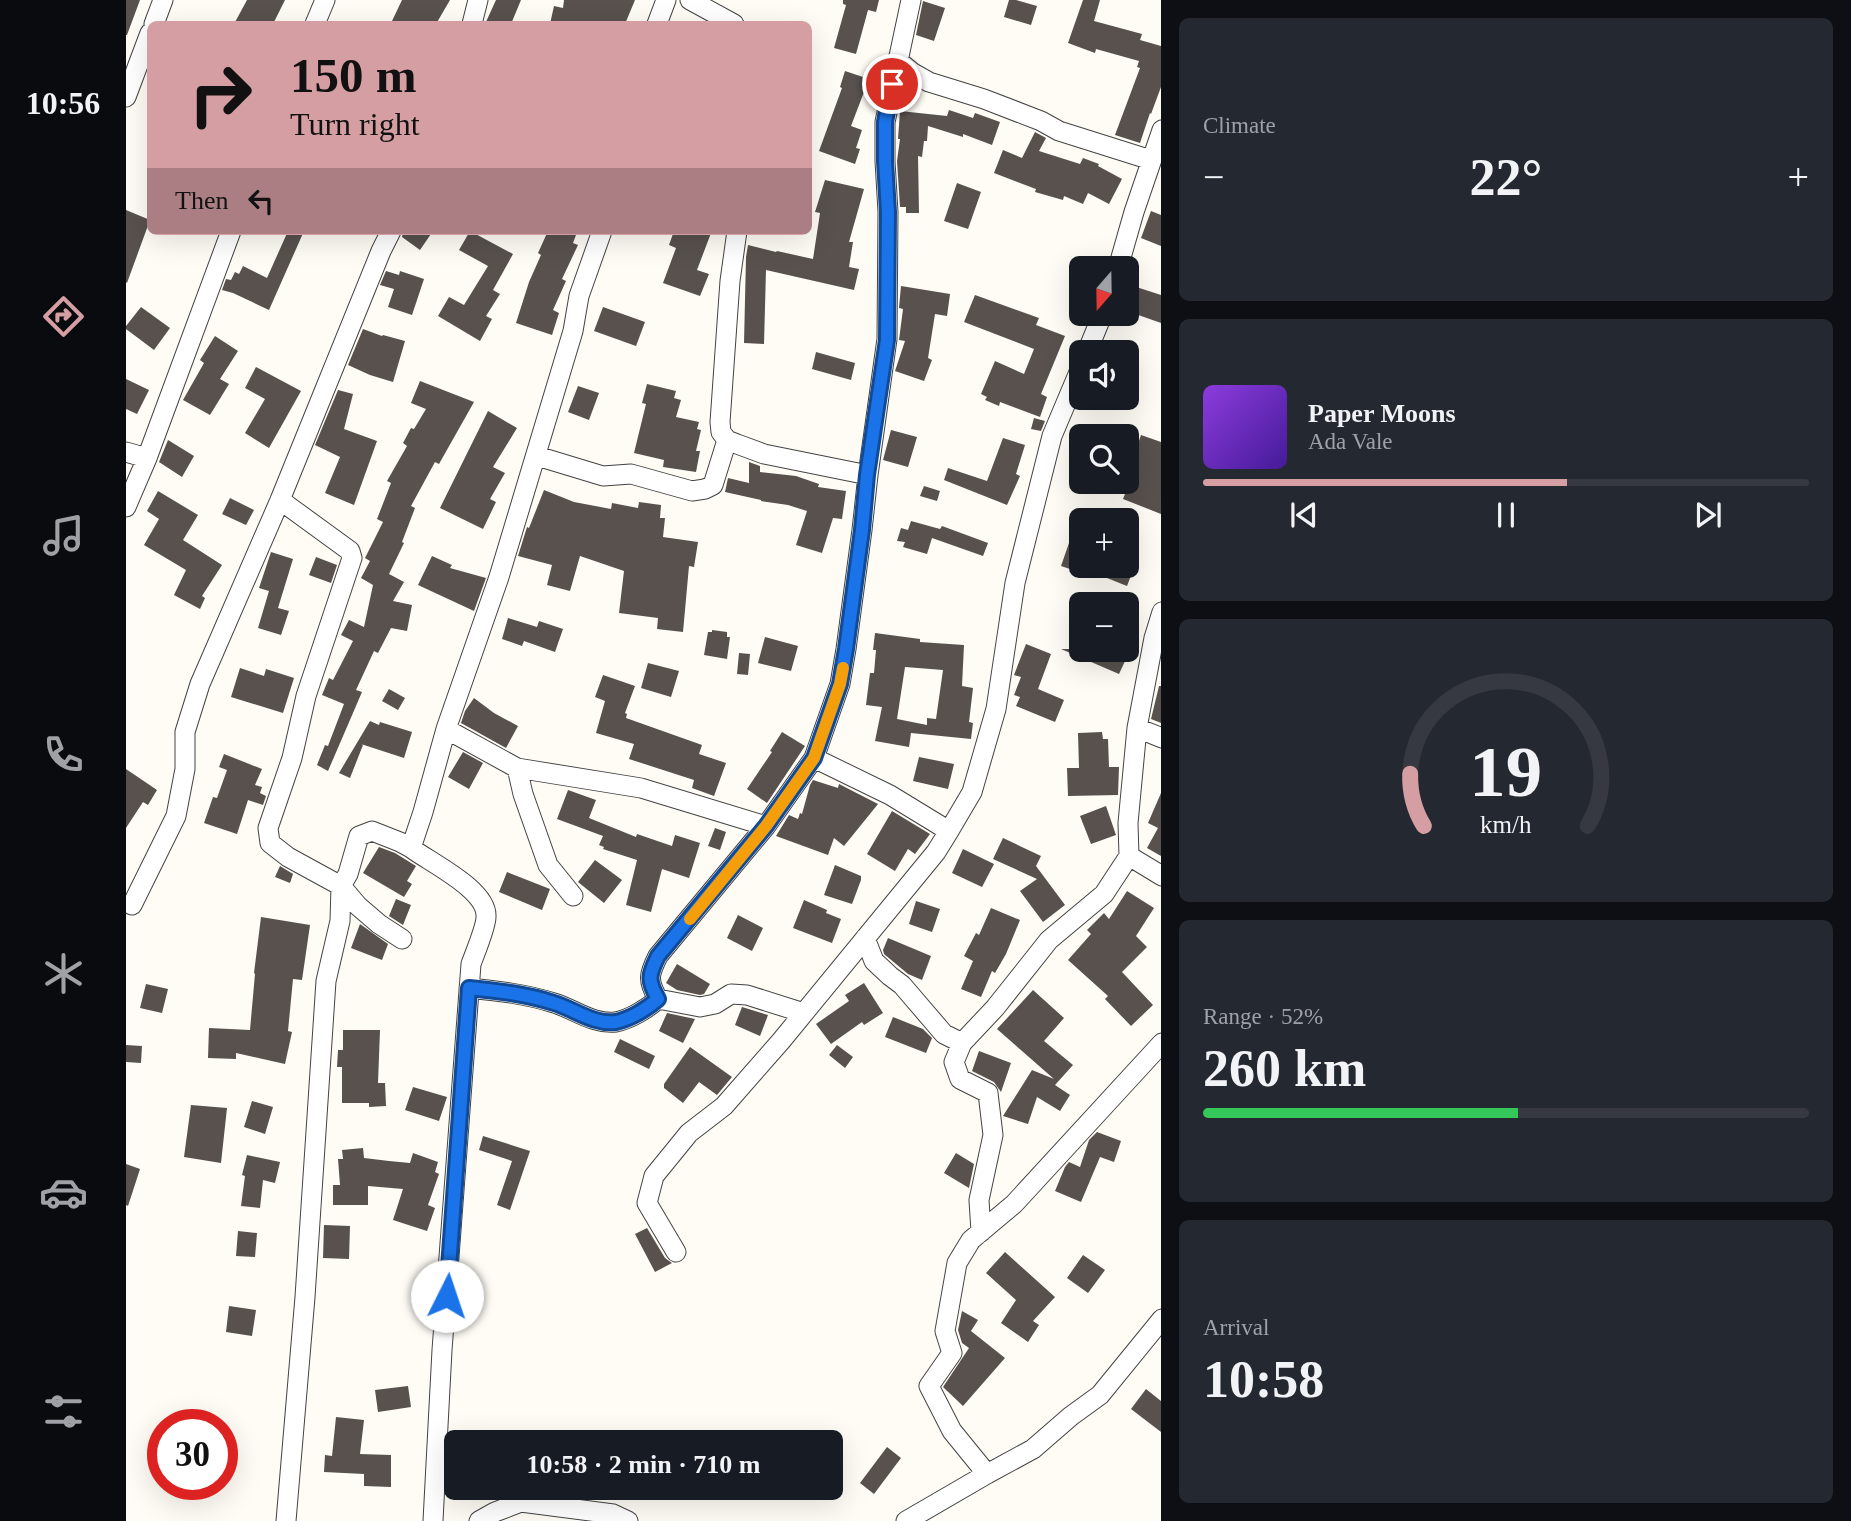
<!DOCTYPE html>
<html lang="en">
<head>
<meta charset="utf-8">
<style>
  body { margin:0; font-family:"Times New Roman",serif; background:#242831; color:#f1f3f6; height:100vh; display:flex; flex-direction:column; font-size:26px; white-space:nowrap }
  * { box-sizing:border-box; margin:0 }
  p { font-size:23px; color:#9ea1a6 }
  .icon { flex:none; width:38px; height:38px; fill:none; stroke:currentColor; stroke-width:2; stroke-linecap:round; stroke-linejoin:round }
  .map { position:relative; flex:1; overflow:hidden }
  .details { display:flex; flex-direction:column; gap:18px; padding:18px; background:#0d0f14; width:690px }
  .details>* { flex:none }
  .hud { position:absolute; left:21px; top:21px; width:665px; height:214px; border-radius:10px; box-shadow:0 7px 28px #0002; background:#d59ea3; color:#111; overflow:hidden }
  .needle { width:46px; rotate:200deg }
  .buttons { position:absolute; left:943px; top:256px; display:grid; gap:14px }
  .buttons a { display:grid; place-items:center; width:70px; height:70px; border-radius:10px; background:#171b24; box-shadow:0 7px 28px #0002; font-size:35px }
  .speed { position:absolute; left:21px; top:1409px; display:flex; gap:14px; font-size:35px; font-weight:700; text-align:center }
  .speed>* { display:grid; place-content:center; width:91px; height:91px; border-radius:50%; background:#171b24; box-shadow:0 7px 28px #0002; line-height:1 }
  .speed .limit { border:10px solid #d22; background:#fff; color:#111 }
  .pin { position:absolute; display:grid; place-items:center; width:60px; height:60px; color:#fff; margin:-30px; border:4px solid #fff; border-radius:50%; box-shadow:0 2px 7px #0007 }
  .me { position:absolute; width:77px; margin:-38px; rotate:4deg; stroke-linejoin:round; filter:drop-shadow(0 0 5px #0008) }
  .turn { display:flex; align-items:center; gap:24px; height:147px; padding:0 28px; font-size:32px }
  .turn .icon { width:91px; height:91px; stroke-width:2.5 }
  .turn b { display:block; font-size:49px; line-height:60px }
  .then { display:flex; align-items:center; height:66px; padding:0 28px; background:#0003; gap:14px; font-size:26px }
  .big { font-size:52px; font-weight:800; line-height:1.1 }
  .details .card { flex:1; display:flex; flex-direction:column; justify-content:center; gap:10px; min-width:0; padding:0 24px; border-radius:10px; background:#242831 }
  .details .dial { align-items:center; gap:0 }
  .dial svg { height:182px; overflow:visible; fill:none; stroke:#363941; stroke-width:7; stroke-linecap:round; text-anchor:middle }
  .dial text { fill:#f1f3f6; stroke:none }
  .song { display:flex; align-items:center; gap:21px }
  .cover { width:84px; height:84px; border-radius:10px; background:linear-gradient(135deg,hsl(270 70% 55%),hsl(260 70% 35%)) }
  .played { height:7px; border-radius:4px; background:linear-gradient(90deg,#d59ea3 60%,#363941 60%) }
  .keys { display:flex; justify-content:space-around; direction:ltr }
  .heat { display:flex; justify-content:space-between; align-items:center; font-size:38px; direction:ltr }
  .charge { height:10px; border-radius:5px; background:linear-gradient(90deg,#34c759 52%,#363941 0) }
  .trip { position:absolute; left:318px; top:1430px; width:399px; height:70px; border-radius:10px; background:#171b24; box-shadow:0 7px 28px #0002; font-weight:800; line-height:70px; text-align:center }
  main { display:flex; flex:1; min-height:0 }
  .tabs { display:flex; flex-direction:column; width:126px; justify-content:space-around; align-items:center; background:#090b0e; color:#9ea1a6 }
  .tabs .icon { width:49px; height:49px }
  .tabs .active { color:#d59ea3 }
  .tabs b { font-size:32px; color:#f1f3f6 }
  .map>svg:first-child { display:block }
  .building { fill:#58514e; fill-rule:evenodd }
  .lines { fill:none; stroke-linecap:round; stroke-linejoin:round }
  .minor-casing { stroke:#434343; stroke-width:21 }
  .minor { stroke:#fff; stroke-width:19 }
  .route-casing { stroke:#114b97; stroke-width:18 }
  .route { stroke:#1a73e8; stroke-width:12 }
  .slow { stroke:#f59e0b; stroke-width:12 }
</style>
</head>
<body>
<main>
<nav class="tabs">
<b>10:56</b>
<svg class="icon active" aria-label="directions" viewBox="0 0 24 24"><path d="M12 3l9 9-9 9-9-9zM9 14v-3h6M13 9l2 2-2 2"/></svg>
<svg class="icon" aria-label="music" viewBox="0 0 24 24"><path d="M9 18V5l10-2v13"/><circle cx="6" cy="18" r="3"/><circle cx="16" cy="16" r="3"/></svg>
<svg class="icon" aria-label="phone" viewBox="0 0 24 24"><path d="M5 4h4l2 5-3 2q2 4 5 5l2-3 5 2v4C11 20 4 13 5 4z"/></svg>
<svg class="icon" aria-label="climate" viewBox="0 0 24 24"><path d="M12 3v18M4 7l16 10M4 17L20 7"/></svg>
<svg class="icon" aria-label="car" viewBox="0 0 24 24"><path d="M5 17H2v-5l4-1 3-4h7l3 4 3 1v5h-3M9 17h6M6 11h13"/><circle cx="7" cy="17" r="2"/><circle cx="17" cy="17" r="2"/></svg>
<svg class="icon" aria-label="filters" viewBox="0 0 24 24"><path d="M4 7h16M4 17h16"/><circle cx="9" cy="7" r="2"/><circle cx="15" cy="17" r="2"/></svg>
</nav>
<div class="map">
<svg width="1036" height="1521" viewBox="0 0 1036 1521">
  <rect width="100%" height="100%" fill="#fefcf5"/>
  <path class="building" d="M0,0H14L1,35H0Z
    M121,0H159L147,24H108Z
    M276,0H324L310,24H273L266,21Z
    M370,0H395L385,24H359Z
    M438,0H509L499,24H424L428,6L437,8Z
    M717,0H753L750,12L742,10L730,54L708,48L720,5L717,4Z
    M883,0H890L911,6L905,25L878,17Z
    M957,0H974L968,21L1016,34L1014,40L1035,46V87L1025,114L1024,113L1014,143L989,135L1014,68L1011,67L1013,61L970,49L969,53L942,43Z
    M797,1L819,8L808,41L790,35Z
    M719,71L743,79L725,126L736,130L730,148L734,149L729,164L693,151L716,88L714,87Z
    M823,110L847,118L849,113L874,122L866,145L837,134V137L802,126L801,141H798L796,157L792,156L793,213H780V207H774L771,161L774,139H772L774,111L821,116Z
    M909,132L920,138L913,151L954,164L957,158L973,164L972,166L996,179L983,204L962,193L957,204L938,196L937,200L909,192L910,189L868,173L877,150L896,158Z
    M699,180L738,189L723,242H727L723,267L733,269L728,290L640,270L638,344L618,343L620,257L622,245L650,252L651,251L687,259L694,213L689,212Z
    M831,183L855,192L842,229L818,221Z
    M0,210L24,220L1,283L0,282Z
    M1025,211L1035,215V246L1015,238Z
    M162,231H178L143,310L107,293L96,290L100,279L105,280L109,272L113,274L117,266L141,278Z
    M277,231H307L294,250L276,237Z
    M344,231L387,254L367,290L374,294L360,316L366,319L354,341L312,316L323,297L338,305L362,266L333,250Z
    M422,231H440L450,235L447,243L452,245L436,279L440,281L427,310L433,313L426,335L390,323L403,282L415,255L412,253Z
    M548,231H578L585,233L571,270L583,274L574,296L537,283L550,248L543,245Z
    M260,271L273,275L274,271L298,279L286,315L262,307L268,289L254,285Z
    M1001,284L1035,295V323L1001,311Z
    M775,286L824,294L821,316L809,314L802,358L806,360L798,381L769,371L779,341L773,340L777,309L773,308Z
    M849,295L913,318L910,325L939,336L915,394L921,397L914,417L874,402L873,406L859,400L861,397L855,394L869,361L898,374L908,349L838,322Z
    M15,307L44,328L28,350L0,329V326Z
    M477,307L519,322L510,346L468,331Z
    M237,329L256,336L257,335L279,341L267,382L244,375L222,365Z
    M89,336L112,351L94,379L103,384L84,415L57,400L78,363L74,360Z
    M690,352L729,363L725,380L686,369Z
    M130,367L175,391L143,448L119,433L139,399L119,388Z
    M0,379L23,390L11,414L0,409Z
    M294,381L348,402L313,464L309,462L285,506L289,508L276,542L278,543L263,574L278,582L267,601L286,605L281,631L265,628L252,653L248,651L230,690L236,692L202,771L191,765L199,745L202,746L218,704L196,695L203,678L207,680L227,641L215,635L223,620L238,627L247,585L235,578L244,561L239,558L257,522L251,519L265,483L261,481L281,446L277,443L285,428L288,429L300,409L285,403Z
    M521,384L550,391L548,398L555,400L550,417L573,422L571,429L575,430L570,451H574L570,472L537,467L538,460L508,453L520,404L516,403Z
    M452,386L473,393L463,420L442,412Z
    M212,390L227,394L218,429L251,441L228,505L199,493L214,457L189,445Z
    M362,411L391,428L367,467L379,473L364,499L370,502L357,529L314,508Z
    M908,418L919,421L915,431L905,429Z
    M765,430L791,437L782,467L757,460Z
    M1015,435L1035,442V514L997,499L1011,463L1006,461Z
    M877,438L899,445L890,474L894,476L881,505L818,480L822,468L861,481Z
    M42,440L68,456L56,477L33,462Z
    M623,462L634,466V472L670,476L693,484L692,487L720,491L716,519L707,518L696,553L670,545L681,511L662,505L635,501V500L599,492L602,478L623,483Z
    M798,486L814,491L811,501L794,496Z
    M418,490L448,502L485,509L486,503L512,508L513,502L535,505L534,518H539L537,537L572,542L568,567L563,566L557,632L531,629L532,618L493,613L498,571L454,556L444,591L421,585L426,565L392,556L401,527L403,528Z
    M32,491L72,515L57,540L96,565L76,596L79,598L74,609L48,595L60,570L18,545L33,519L21,511Z
    M104,498L128,510L120,525L96,514Z
    M785,521L814,529L816,526L862,543L857,556L806,538L801,554L777,547L779,542L771,541L775,528L782,530Z
    M943,543L956,547V565H1009L1001,586L956,568V573L935,566Z
    M145,552L167,559L152,608L163,611L155,635L132,628L143,591L133,588Z
    M306,556L326,565L324,568L360,578L348,611L292,585Z
    M190,557L211,565L205,583L183,575Z
    M382,618L411,627L413,621L437,629L429,652L398,641L396,646L376,639Z
    M586,630L601,632V637H604L601,659L578,655L582,632H586Z
    M749,633L794,639V642L838,645L836,686L847,688L843,722L847,723L845,739L785,733L783,747L749,741L756,707L740,705L744,673H748L750,650H747ZM779,667L817,670L810,719L801,718V725L771,719Z
    M639,637L672,646L665,671L632,663Z
    M900,644L925,654L912,689L938,700L929,722L890,706L894,697L888,695L895,677L888,675Z
    M935,649H976L1000,659L993,674Z
    M613,653L624,654L622,675L611,674Z
    M522,663L553,671L545,697L515,688Z
    M114,668L138,676L140,669L168,678L157,713L105,697Z
    M477,675L509,686L499,713L501,714L500,718L576,745L573,754L600,763L588,796L566,788L568,780L503,759L508,744L470,733L479,701L469,697Z
    M1033,686H1035V723L1025,719Z
    M263,689L279,698L272,710L256,701Z
    M348,698L368,713L392,726L380,748L335,723L339,711Z
    M244,721L253,725L254,722L286,732L278,758L235,744L237,745L224,778L213,773Z
    M656,732L679,746L641,803L621,789L646,752L644,751Z
    M976,732L977,739H982L983,767H993L992,795L942,796L941,768H953L952,733Z
    M337,752L357,763L343,789L322,777Z
    M98,754L136,769L129,785L136,787L134,793L140,796L137,805L122,800L111,834L78,823L87,797L91,798L101,770L93,767Z
    M793,757L828,764L822,789L787,781Z
    M0,769L31,790L22,805L17,802L0,828Z
    M687,780L712,788L713,784L752,804L718,846L708,838L702,855L650,836L663,815L672,819L674,813L676,814L684,785Z
    M442,790L470,800L463,818L510,837L511,834L546,846L549,835L574,843L563,878L536,869L525,912L500,905L511,860L477,849L478,847L473,845L477,836L431,819Z
    M1035,793V856L1021,848L1032,828L1022,823Z
    M980,806L990,835L965,844L954,816Z
    M766,811L804,834L789,854L782,849L769,871L741,854Z
    M589,828L600,832L594,850L582,846Z
    M877,838L915,856L910,866L939,905L917,922L894,891L911,879L867,859Z
    M253,847L269,853L290,866L281,881L286,884L278,897L237,873Z
    M837,849L868,864L856,887L826,873Z
    M469,860L496,880L478,903L452,882Z
    M709,865L735,876V880L726,904L698,895Z
    M154,866L167,874L164,883L149,877Z
    M381,872L424,889L416,910L373,892Z
    M1001,891L1028,908L1010,936L1021,947L996,972L1027,1005L1005,1026L979,999L982,996L942,960L965,934L961,930L978,913L983,919Z
    M270,899L285,905L277,925L263,916Z
    M678,900L701,910L700,913L715,919L706,943L667,928Z
    M790,901L814,909L806,932L783,924Z
    M865,908L894,920L880,954L869,973L866,971L855,997L835,989L847,961L838,956L850,933L853,935Z
    M612,915L637,928L626,951L601,938Z
    M135,917L184,925L176,980L167,979L162,1031L166,1032L159,1064L110,1053V1059L82,1058L83,1028L124,1030L129,974L128,973Z
    M234,924L262,944L256,960L225,948Z
    M762,938L805,956L796,980L782,974L758,954L757,950Z
    M551,964L584,984L578,994L574,995L551,990L540,983Z
    M738,983L757,1013L738,1025L736,1022L705,1044L690,1024L723,1001L719,995Z
    M20,984L42,989L36,1013L14,1008Z
    M907,990L938,1018L918,1041L947,1065L929,1085L944,1095L934,1111L911,1097L902,1124L877,1116L906,1070L928,1079L871,1029Z
    M616,1007L642,1015L634,1036L609,1025Z
    M541,1013L569,1019L557,1043L533,1031Z
    M767,1017L797,1029L806,1038L800,1053L759,1037Z
    M217,1030H254L252,1083H259L260,1106L243,1107V1103H216V1067H211L212,1050H217Z
    M494,1039L529,1056L523,1069L488,1052Z
    M0,1045L16,1046L15,1063L0,1062Z
    M711,1045L727,1057L719,1068L703,1055Z
    M564,1047L606,1077L591,1095L573,1082L557,1103L538,1088V1084Z
    M853,1051L885,1063L875,1092L868,1082L846,1071Z
    M287,1087L321,1097L313,1121L279,1110Z
    M126,1101L147,1107L139,1134L118,1127Z
    M65,1105L101,1108L95,1163L58,1157Z
    M971,1132L995,1141L988,1162L974,1157L955,1202L929,1191L939,1167L943,1162L954,1167L963,1140Z
    M357,1136L404,1151L384,1210L371,1205L386,1161L353,1150Z
    M237,1148L238,1158L263,1161V1163V1161L284,1163L287,1153L312,1162L309,1172L313,1174L302,1205L309,1208L301,1231L267,1220L277,1189L242,1186V1205H207V1185H214L212,1159H217L216,1150Z
    M830,1153L848,1164L843,1188L818,1173Z
    M121,1155L154,1162L149,1183L137,1180L134,1208L115,1206L119,1176L116,1175Z
    M0,1164L14,1169L2,1206L0,1205Z
    M198,1225L224,1226L223,1259L197,1258Z
    M521,1228L539,1258L546,1263L529,1272L509,1234Z
    M112,1231L131,1233L129,1257L110,1256Z
    M879,1252L929,1297L907,1321L913,1325L902,1342L875,1323L890,1300L860,1273Z
    M957,1255L979,1270L962,1293L941,1278Z
    M103,1306L130,1310L126,1336L100,1332Z
    M836,1311L852,1320L845,1331L879,1358L837,1406L817,1387L843,1348L836,1343L832,1330Z
    M282,1386L285,1407L252,1412L249,1390Z
    M1020,1389L1035,1401V1432L1005,1409Z
    M210,1417L238,1420L234,1454L265,1455V1487L238,1486V1474L198,1472L199,1455L206,1456Z
    M761,1447L775,1458L748,1494L734,1483Z
    M412,1488H440L439,1495L411,1492Z"/>
  <g class="lines">
    <defs>
      <path id="minor" d="M564,0L608,24
        M28,24L37,0
        M189,24L199,0
        M346,24L352,0
        M531,24L540,0
        M771,60L787,73L803,82L858,99L915,121L933,131L1025,160
        M0,97L24,33
        M611,231L604,281L594,422L595,432L601,440L611,444L638,454L742,475
        M992,268L1008,212L1036,130
        M961,352L977,313
        M0,452L21,458
        M411,456L477,476L505,474L566,491L579,489L587,485L601,440
        M154,500L224,551L226,558L180,696L166,758L142,828L144,843L162,857L215,886L232,906L253,924L276,939
        M0,507L21,458L105,231
        M1011,728L1036,738
        M320,729L391,768L515,788L640,826
        M391,768L397,794L422,865L447,896
        M823,831L846,792L870,709L889,583L926,436L956,365
        M1003,856L1036,876
        M6,905L50,816L59,769V732L74,684L154,500L255,251L265,231
        M739,938L748,961L764,976L776,985L818,1034L836,1043
        M343,988C372,991 400,994 428,1003C448,1009 468,1025 490,1022C504,1019 521,1009 532,999
        M678,1013L621,995L605,994L589,1004L574,1007L532,999C521,980 523,974 532,956L640,826L688,758L714,684L720,649L736,530L742,475L761,339L762,212L759,161V122L785,0
        M855,1232L853,1200L867,1135L862,1093L834,1079L828,1062L836,1043L869,1008L923,940L978,894L1003,856L1002,823L1011,728L1028,638L1036,612
        M550,1252L521,1203L528,1176L563,1133L598,1106L655,1041L810,852L823,831L764,795L688,758
        M861,1474L907,1449L945,1416L974,1395L1036,1319
        M160,1521L179,1297L200,981L214,921L215,886L222,874L233,836L246,831L274,842L285,848
        M307,1521L316,1350L345,964C349,953 360,927 360,917C362,890 305,863 285,848L297,812L320,729L373,577L447,331L453,296L476,231
        M353,1521L369,1512L395,1502L487,1514L502,1521
        M780,1521L861,1474L826,1431L803,1386L826,1353L819,1331L831,1263L845,1240L888,1204L1036,1043"/>
    </defs>
    <use href="#minor" class="minor-casing"/>
    <use href="#minor" class="minor"/>
  </g>
  <g class="lines">
    <defs>
      <path id="route" d="M321,1296L343,988C372,991 401,994 428,1003C448,1009 468,1025 490,1022C504,1019 521,1009 532,999C521,980 523,974 532,956L640,826L688,758L714,684L720,649L736,530L741,475L761,340L762,212L759,161V122L766,84"/>
    </defs>
    <use href="#route" class="route-casing"/>
    <use href="#route" class="route"/>
    <path class="slow" d="M564,919L640,826L688,758L714,684L717,668"/>
  </g>
</svg>
<div class="buttons">
<a><svg class="needle" viewBox="-14 -14 28 28"><path d="M0-13l5 13h-10z" fill="#e53935"/><path d="M0 13l5-13h-10z" fill="#9ea1a6"/></svg></a>
<a><svg class="icon" aria-label="sound" viewBox="0 0 24 24"><path d="M4 9h4l5-4v14l-5-4H4zM17 9q2 3 0 6"/></svg></a>
<a><svg class="icon" aria-label="search" viewBox="0 0 24 24"><circle cx="10" cy="10" r="6"/><path d="M15 15l6 6"/></svg></a>
<a>+</a>
<a>−</a>
</div>
<div class="speed"><div class="limit">30</div></div>
<div class="pin" style="left:766px;top:84px;background:#d93025"><svg class="icon" aria-label="arrive" viewBox="0 0 24 24"><path d="M6 21V4h12l-3 4 3 4H6"/></svg></div>
<svg class="me" style="left:321px;top:1296px" viewBox="-20 -20 40 40"><circle r="19" fill="#fff"/><path d="M0-13L10 11 0 6-10 11z" fill="#1a73e8"/></svg>
<div class="trip">10:58 · 2 min · 710 m</div>
<div class="hud">
<div class="turn"><svg class="icon" aria-label="right" viewBox="0 0 24 24"><path d="M7 20v-9h11M14 6l5 5-5 5"/></svg><div><b>150 m</b>Turn right</div></div>
<div class="then">Then<svg class="icon" aria-label="left" viewBox="0 0 24 24"><path d="M17 20v-9H6M10 6l-5 5 5 5"/></svg></div>
</div>
</div>
<section class="details">
<div class="card"><p>Climate</p>
<div class="heat"><a>−</a><b class="big">22°</b><a>+</a></div>
</div>
<div class="card">
<div class="song"><i class="cover"></i><div><b>Paper Moons</b><p>Ada Vale</p></div></div>
<div class="played"></div>
<div class="keys"><svg class="icon" aria-label="previous" viewBox="0 0 24 24"><path d="M18 5L8 12l10 7zM5 5v14"/></svg><svg class="icon" aria-label="pause" viewBox="0 0 24 24"><path d="M8 5v14M16 5v14"/></svg><svg class="icon" aria-label="next" viewBox="0 0 24 24"><path d="M6 5l10 7-10 7zM19 5v14"/></svg></div>
</div>
<div class="card dial"><svg viewBox="0 0 100 80">
<path d="M14 69A42 42 0 1 1 86 69"/>
<path d="M14 69A42 42 0 0 1 8 46" stroke="#d59ea3"/>
<text x="50" y="56" font-size="32" font-weight="700">19</text>
<text x="50" y="72" font-size="11">km/h</text>
</svg></div>
<div class="card"><p>Range · 52%</p><b class="big">260 km</b><div class="charge"></div></div>
<div class="card"><p>Arrival</p><b class="big">10:58</b></div>
</section>
</main>
</body>
</html>
